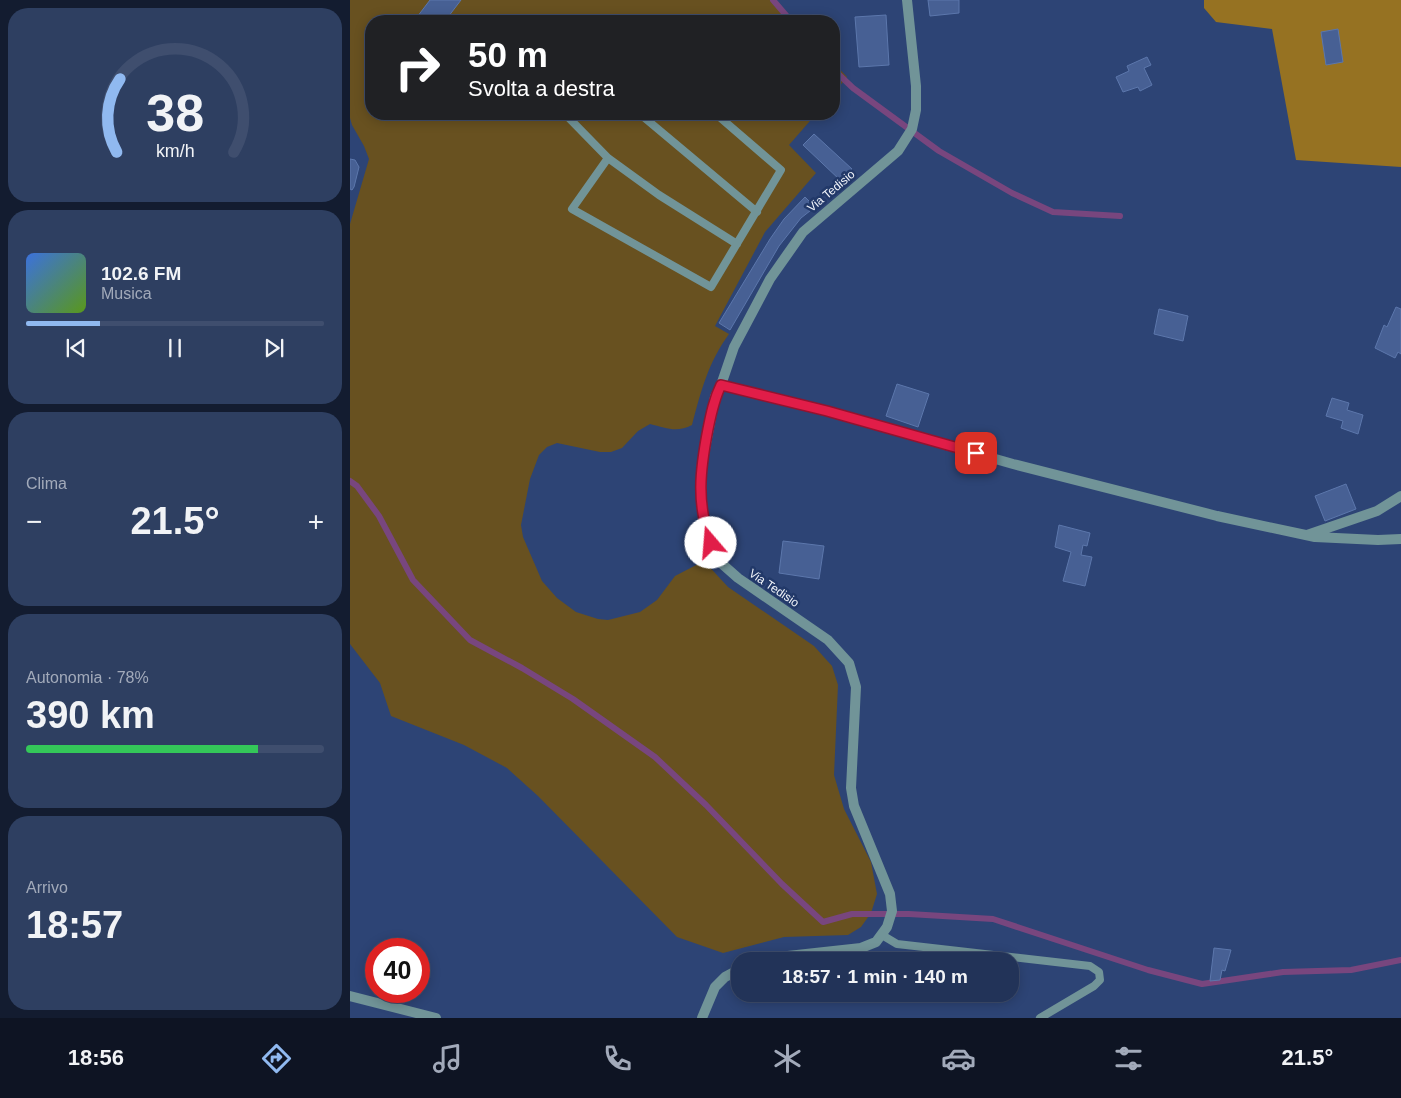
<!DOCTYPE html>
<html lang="it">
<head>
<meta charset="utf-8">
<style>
  body { margin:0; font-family:Arial,sans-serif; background:#2e3f61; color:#f1f3f6; height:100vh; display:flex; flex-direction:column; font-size:19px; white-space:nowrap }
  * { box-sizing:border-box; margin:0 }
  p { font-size:16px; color:#a2aaba }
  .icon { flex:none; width:28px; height:28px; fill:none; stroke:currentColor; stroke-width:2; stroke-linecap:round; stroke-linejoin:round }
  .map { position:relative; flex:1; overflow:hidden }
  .sheet { display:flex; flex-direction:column; gap:8px; padding:8px; background:#131c30; width:350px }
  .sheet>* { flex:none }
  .guide { position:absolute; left:15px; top:15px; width:475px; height:105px; border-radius:20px; box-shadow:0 2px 12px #0003,0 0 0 1px #3f4e6e; background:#202124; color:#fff; overflow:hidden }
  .speed { position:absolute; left:15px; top:938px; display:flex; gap:10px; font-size:25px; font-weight:700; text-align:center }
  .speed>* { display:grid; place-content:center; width:65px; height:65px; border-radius:50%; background:#223358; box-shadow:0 2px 12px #0003,0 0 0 1px #3f4e6e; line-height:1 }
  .speed .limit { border:8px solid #d22; background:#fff; color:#111 }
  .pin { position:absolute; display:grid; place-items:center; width:42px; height:42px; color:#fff; margin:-21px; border-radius:10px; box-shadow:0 2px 8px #0006 }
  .me { position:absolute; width:55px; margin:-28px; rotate:342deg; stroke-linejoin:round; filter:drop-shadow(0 0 4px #0008) }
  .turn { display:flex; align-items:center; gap:18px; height:105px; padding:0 20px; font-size:22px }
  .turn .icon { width:65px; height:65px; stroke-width:2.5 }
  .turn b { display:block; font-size:35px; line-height:42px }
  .big { font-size:38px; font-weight:700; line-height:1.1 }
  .sheet .widget { flex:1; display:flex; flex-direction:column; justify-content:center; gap:8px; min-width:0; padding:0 18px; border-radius:20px; background:#2e3f61 }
  .sheet .dial { align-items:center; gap:0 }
  .dial svg { height:130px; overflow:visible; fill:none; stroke:#3f4e6e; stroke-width:7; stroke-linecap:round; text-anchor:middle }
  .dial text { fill:#f1f3f6; stroke:none }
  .song { display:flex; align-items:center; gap:15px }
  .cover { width:60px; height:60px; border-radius:8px; background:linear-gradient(135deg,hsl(220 70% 55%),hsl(90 70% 35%)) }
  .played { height:5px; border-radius:2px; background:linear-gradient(90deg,#90b9f0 25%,#3f4e6e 25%) }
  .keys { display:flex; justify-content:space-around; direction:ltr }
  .heat { display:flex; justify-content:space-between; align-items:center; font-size:28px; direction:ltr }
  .charge { height:8px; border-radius:4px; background:linear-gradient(90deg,#34c759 78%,#3f4e6e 0) }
  .trip { position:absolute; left:381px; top:952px; width:288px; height:50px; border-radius:20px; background:#223358; box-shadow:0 2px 12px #0003,0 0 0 1px #3f4e6e; font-weight:700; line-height:50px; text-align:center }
  .menu { display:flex; height:80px; justify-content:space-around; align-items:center; background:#0e1423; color:#a2aaba }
  .menu .icon { width:35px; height:35px }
  .menu .current { color:#90b9f0 }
  .menu b { font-size:22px; color:#f1f3f6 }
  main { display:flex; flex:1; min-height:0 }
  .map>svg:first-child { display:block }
  .green { fill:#685120 }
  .forest { fill:#967222 }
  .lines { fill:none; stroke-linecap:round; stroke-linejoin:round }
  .stream { stroke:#78467e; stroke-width:6 }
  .building { fill:#476094; stroke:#5c77ac }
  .service { stroke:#719498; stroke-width:8 }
  .minor { stroke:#719498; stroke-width:10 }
  .tertiary { stroke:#719498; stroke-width:10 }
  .route-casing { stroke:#92132f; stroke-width:12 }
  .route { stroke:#e11d48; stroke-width:9 }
  .labels { text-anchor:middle; stroke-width:5; stroke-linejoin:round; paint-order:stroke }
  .street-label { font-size:12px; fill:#f1f4fa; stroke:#223969 }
</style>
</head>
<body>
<main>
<section class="sheet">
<div class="widget dial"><svg viewBox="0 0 100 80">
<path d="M14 69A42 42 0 1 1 86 69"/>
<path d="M14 69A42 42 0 0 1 16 24" stroke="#90b9f0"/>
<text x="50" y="56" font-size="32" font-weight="700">38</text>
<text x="50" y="72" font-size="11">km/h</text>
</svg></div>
<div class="widget">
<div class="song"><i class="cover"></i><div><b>102.6 FM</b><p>Musica</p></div></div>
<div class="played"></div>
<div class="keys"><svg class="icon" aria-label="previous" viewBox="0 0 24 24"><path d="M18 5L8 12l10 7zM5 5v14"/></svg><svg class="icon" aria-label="pause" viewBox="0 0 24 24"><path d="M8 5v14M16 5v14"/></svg><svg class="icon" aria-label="next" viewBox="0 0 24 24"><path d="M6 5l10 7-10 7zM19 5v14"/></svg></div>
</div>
<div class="widget"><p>Clima</p>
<div class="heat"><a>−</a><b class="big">21.5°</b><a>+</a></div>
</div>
<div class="widget"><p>Autonomia · 78%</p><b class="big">390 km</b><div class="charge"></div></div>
<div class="widget"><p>Arrivo</p><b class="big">18:57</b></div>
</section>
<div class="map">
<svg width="1051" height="1018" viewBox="0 0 1051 1018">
  <rect width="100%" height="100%" fill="#2d4475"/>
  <path class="green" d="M0,0H423L444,21H21V114H466L439,145L466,173L415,232L365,326L379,334C358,363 351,391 342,425C327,433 316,428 300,424L288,431L272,448L261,452H250L207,443L197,447L189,455L180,479L171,525L173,537L192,581L207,598L226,612L248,619L258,620L290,612L307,600L325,576L354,561L378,587L464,646L482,666L488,685L484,775L494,809L521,862L527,894L521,913L511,927L498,935L434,937L373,953L327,937L188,796L157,768L114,745L41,716L30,683L0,644V224L19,159L14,146L2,125L0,118Z
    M484,63L497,77L484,93Z"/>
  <path class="forest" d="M854,0H1051V167L946,160L922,29L866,22L854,8Z"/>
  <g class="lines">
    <path class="stream" d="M423,0L441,21
      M484,70L503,88L589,151L662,193L703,212L770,216
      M0,481L7,486L29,516L63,580L120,640L172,668L223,699L305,757L356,805L432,884L473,922L502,914H559L643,919L798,970L852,984L933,972L1001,970L1051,960"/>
  </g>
  <path class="building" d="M80,0H111L95,21H64Z
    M578,0H609V13L580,16Z
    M536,15L539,65L509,67L505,17Z
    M988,29L993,62L976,65L971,32Z
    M797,57L801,65L794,68L802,85L790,91L788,87L773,92L766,77L779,71L777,66Z
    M464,134L502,169L491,181L453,145Z
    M0,159L5,160L9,167L4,187L2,190L0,189Z
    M455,197L465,207L451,218L429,246L380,330L369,323L420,239L434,219Z
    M1046,307L1051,309V354L1048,352L1045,358L1025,348L1034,325L1037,327Z
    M809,309L838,316L833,341L804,334Z
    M547,384L579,394L568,427L536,416Z
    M982,398L999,403L997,410L1013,415L1008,434L991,428L993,421L976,416Z
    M996,484L1006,509L975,521L965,496Z
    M709,525L740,533L737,546L733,545L731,555L742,557L735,586L713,581L721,552L705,547Z
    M433,541L474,546L469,579L429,573Z
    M864,948L881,950L875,971L872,970L870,980L860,981Z"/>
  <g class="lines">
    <path class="service" d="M215,114L258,158L309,195L387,244
      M290,114L407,212
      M258,158L222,209L361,287L431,170L366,114
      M532,935L547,944L740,966L749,972L750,980L744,986L690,1018"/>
    <path class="minor" d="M371,385L477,411L663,464L867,516L965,537L1028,540L1051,539
      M957,535L1027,511L1051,496"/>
    <path class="tertiary" d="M407,961L411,959L511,948L526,942L537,927L542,911L540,894L504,806L501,788L506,687L499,663L478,640L388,578L371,563L354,525L351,495L352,464L365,397L371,385L384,347L420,279L453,232L548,151L562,129L566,110V86L557,0
      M0,996L86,1018
      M352,1018L365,987L375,977L390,969"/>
  </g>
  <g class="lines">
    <defs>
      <path id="route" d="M361,543C346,504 350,470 358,429C361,414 364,399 371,385L477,411L626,453"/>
    </defs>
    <use href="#route" class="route-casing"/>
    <use href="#route" class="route"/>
  </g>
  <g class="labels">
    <g class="street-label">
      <text transform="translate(481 191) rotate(-40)" y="4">Via Tedisio</text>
      <text transform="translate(424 588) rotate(34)" y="4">Via Tedisio</text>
    </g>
  </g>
</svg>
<div class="speed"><div class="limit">40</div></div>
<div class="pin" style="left:626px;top:453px;background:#d93025"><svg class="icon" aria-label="arrive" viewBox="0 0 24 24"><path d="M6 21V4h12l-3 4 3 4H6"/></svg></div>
<svg class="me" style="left:361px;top:543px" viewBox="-20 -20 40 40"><circle r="19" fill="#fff"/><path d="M0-13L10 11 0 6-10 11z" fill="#e11d48"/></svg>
<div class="trip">18:57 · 1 min · 140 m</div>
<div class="guide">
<div class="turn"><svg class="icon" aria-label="right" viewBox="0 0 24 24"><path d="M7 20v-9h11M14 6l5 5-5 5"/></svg><div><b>50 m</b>Svolta a destra</div></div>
</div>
</div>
</main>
<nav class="menu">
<b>18:56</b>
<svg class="icon current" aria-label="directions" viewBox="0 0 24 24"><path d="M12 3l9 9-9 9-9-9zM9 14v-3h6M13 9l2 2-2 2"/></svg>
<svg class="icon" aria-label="music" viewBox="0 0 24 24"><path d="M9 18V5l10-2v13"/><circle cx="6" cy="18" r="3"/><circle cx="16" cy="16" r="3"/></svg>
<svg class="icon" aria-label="phone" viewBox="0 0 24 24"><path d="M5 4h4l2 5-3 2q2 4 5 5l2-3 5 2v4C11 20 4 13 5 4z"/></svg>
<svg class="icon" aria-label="climate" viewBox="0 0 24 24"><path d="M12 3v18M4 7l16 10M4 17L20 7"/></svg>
<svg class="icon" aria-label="car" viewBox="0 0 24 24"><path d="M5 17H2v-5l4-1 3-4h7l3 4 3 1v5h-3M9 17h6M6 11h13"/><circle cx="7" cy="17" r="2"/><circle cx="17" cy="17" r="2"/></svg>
<svg class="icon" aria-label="filters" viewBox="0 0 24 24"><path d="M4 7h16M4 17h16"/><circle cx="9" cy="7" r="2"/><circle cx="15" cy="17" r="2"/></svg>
<b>21.5°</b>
</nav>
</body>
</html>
